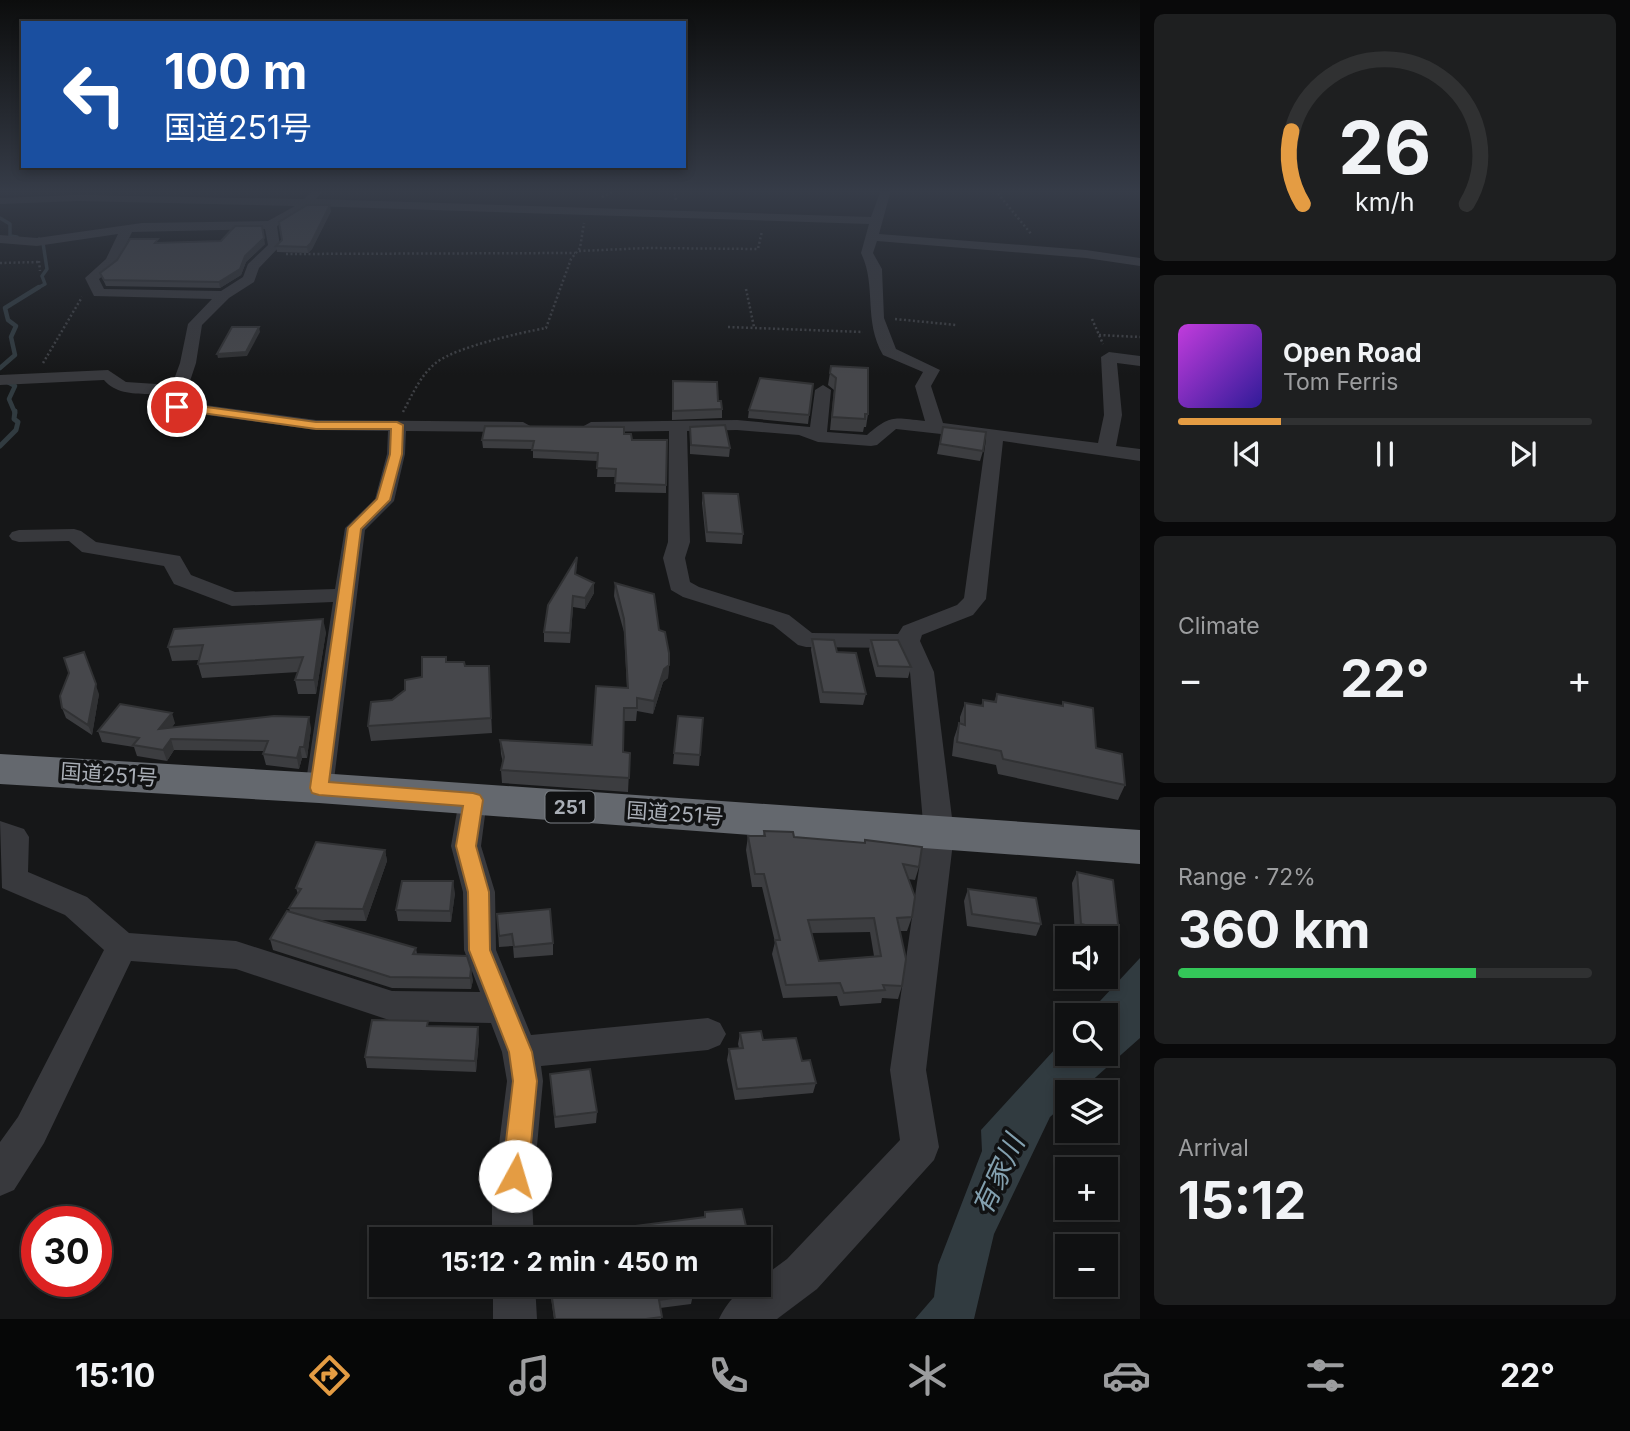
<!DOCTYPE html>
<html lang="en">
<head>
<meta charset="utf-8">
<style>
  body { margin:0; font-family:Inter,"Noto Sans JP",sans-serif; background:#1e1f20; color:#f1f3f6; height:100vh; display:flex; flex-direction:column; font-size:26px; white-space:nowrap }
  * { box-sizing:border-box; margin:0 }
  p { font-size:23px; color:#9c9d9f }
  .icon { flex:none; width:38px; height:38px; fill:none; stroke:currentColor; stroke-width:2; stroke-linecap:round; stroke-linejoin:round }
  .map { position:relative; flex:1; overflow:hidden }
  .panel { display:flex; flex-direction:column; gap:14px; padding:14px; background:#09090a; width:490px }
  .panel>* { flex:none }
  .banner { position:absolute; left:21px; top:21px; width:665px; height:147px; border-radius:0px; box-shadow:0 4px 10px #0003,0 0 0 2px #303132; background:#1a4fa0; color:#fff; overflow:hidden }
  .buttons { position:absolute; left:1055px; top:926px; display:grid; gap:14px }
  .buttons a { display:grid; place-items:center; width:63px; height:63px; border-radius:0px; background:#101112; box-shadow:0 4px 10px #0003,0 0 0 2px #303132; font-size:35px }
  .speed { position:absolute; left:21px; top:1206px; display:flex; gap:14px; font-size:35px; font-weight:700; text-align:center }
  .speed>* { display:grid; place-content:center; width:91px; height:91px; border-radius:50%; background:#101112; box-shadow:0 4px 10px #0003,0 0 0 2px #303132; line-height:1 }
  .speed .limit { border:10px solid #d22; background:#fff; color:#111 }
  .pin { position:absolute; display:grid; place-items:center; width:60px; height:60px; color:#fff; margin:-30px; border:4px solid #fff; border-radius:50%; box-shadow:0 2px 7px #0007 }
  .me { position:absolute; width:77px; margin:-38px; rotate:6deg; stroke-linejoin:round; filter:drop-shadow(0 0 5px #0008) }
  .turn { display:flex; align-items:center; gap:24px; height:147px; padding:0 28px; font-size:32px }
  .turn .icon { width:91px; height:91px; stroke-width:2.5 }
  .turn b { display:block; font-size:49px; line-height:60px }
  .big { font-size:52px; font-weight:700; line-height:1.1 }
  .panel .card { flex:1; display:flex; flex-direction:column; justify-content:center; gap:10px; min-width:0; padding:0 24px; border-radius:10px; background:#1e1f20 }
  .panel .dial { align-items:center; gap:0 }
  .dial svg { height:182px; overflow:visible; fill:none; stroke:#303132; stroke-width:7; stroke-linecap:round; text-anchor:middle }
  .dial text { fill:#f1f3f6; stroke:none }
  .song { display:flex; align-items:center; gap:21px }
  .cover { width:84px; height:84px; border-radius:10px; background:linear-gradient(135deg,hsl(290 70% 55%),hsl(250 70% 35%)) }
  .played { height:7px; border-radius:4px; background:linear-gradient(90deg,#e49c43 25%,#303132 25%) }
  .keys { display:flex; justify-content:space-around; direction:ltr }
  .heat { display:flex; justify-content:space-between; align-items:center; font-size:38px; direction:ltr }
  .charge { height:10px; border-radius:5px; background:linear-gradient(90deg,#34c759 72%,#303132 0) }
  .trip { position:absolute; left:369px; top:1227px; width:402px; height:70px; border-radius:0px; background:#101112; box-shadow:0 4px 10px #0003,0 0 0 2px #303132; font-weight:700; line-height:70px; text-align:center }
  .tab-bar { display:flex; height:112px; justify-content:space-around; align-items:center; background:#060707; color:#9c9d9f }
  .tab-bar .icon { width:49px; height:49px }
  .tab-bar .on { color:#e49c43 }
  .tab-bar b { font-size:32px; color:#f1f3f6 }
  main { display:flex; flex:1; min-height:0 }
  .map>svg:first-child { display:block }
  .water { fill:#313b40 }
  .lines { fill:none; stroke-linecap:round; stroke-linejoin:round }
  .stream-far2 { stroke:#313b40; stroke-width:3.5 }
  .stream-far1 { stroke:#313b40; stroke-width:4.5 }
  .stream { stroke:#313b40; stroke-width:5 }
  .path { stroke:#3e4044; stroke-width:2.5; stroke-dasharray:2 2.5; stroke-linecap:butt }
  .minor { fill:#38393d; fill-rule:evenodd }
  .highway { fill:#64686e; fill-rule:evenodd }
  .wall { fill:#3c3d40; fill-rule:evenodd }
  .shaded-wall { fill:#313234 }
  .building { fill:#46474b; stroke:#313234; stroke-width:2; fill-rule:evenodd }
  .route { fill:#e49c43; stroke:#94652c; stroke-width:2 }
  .labels { text-anchor:middle; stroke-width:7; stroke-linejoin:round; paint-order:stroke }
  .shield { fill:#111213; stroke:#7c8086; stroke-width:2 }
  .shield-label { font-size:19px; font-weight:bold; fill:#aaafb7 }
  .street-label { font-size:21px; fill:#aaafb7; stroke:#111213 }
  .near-water-label { font-size:28px; font-style:italic; fill:#83a0af; stroke:#111213 }
</style>
</head>
<body>
<main>
<div class="map">
<svg width="1140" height="1319" viewBox="0 0 1140 1319">
  <rect width="100%" height="100%" fill="#161718"/>
  <path class="water" d="M1140,958V1038L1079,1092H1068L1067,1102L1050,1117L994,1234L974,1319H915L934,1297L938,1265L982,1151L981,1130L1067,1036L1068,1054H1106V1015H1087Z"/>
  <g class="lines">
    <path class="stream-far2" d="M0,218L10,224V236L17,237
      M36,289L45,284L42,276L47,269L43,243L39,239"/>
    <path class="stream-far1" d="M0,368L15,355L11,337L16,326L8,320L5,308L39,287
      M0,378L15,386L9,399L15,413"/>
    <path class="stream" d="M0,446L16,430L18,422L14,419L15,411"/>
    <path class="path" d="M672,190L676,196L675,202
      M995,190L1032,235
      M602,197L616,190
      M579,251L647,248L758,249L762,231
      M286,254L575,253
      M39,261L40,271
      M0,263L39,262
      M746,289L754,327
      M895,319L956,325
      M1092,319L1103,344
      M728,327L863,332
      M1099,335L1140,337
      M43,363L82,297
      M403,412C412,395 421,374 437,362C457,347 519,333 546,328L571,259L580,248L584,223"/>
    <path class="minor" d="M313,190H324L316,199L871,217L881,190H891L879,234L1086,250L1140,258V266L1086,258L877,241L873,253L882,269L884,318L896,349L940,370L931,386L943,423L1098,443L1104,415L1101,357L1109,352L1140,356V366L1117,363L1122,415L1116,446L1140,449V461L1003,441L986,599L973,615L922,635L920,641L934,672L954,834L926,1070L939,1147L934,1160L817,1289L777,1319H719C726,1304 741,1284 760,1284V1279L787,1259L900,1140L890,1070L924,834L910,672L899,648L806,647L798,645L773,625L683,597L671,590L663,558L668,542L669,431L591,432L582,427L591,422L737,420L810,427L815,390L823,385L831,390L827,432L867,435C892,414 893,418 925,421L915,386L923,372L883,355C863,320 877,286 861,253L869,224L310,206L277,226L280,246L259,268L254,282L229,298L202,325L196,363L183,402L316,420L523,422L532,427L523,432L406,431L405,454L394,501L365,530L333,788L329,795L319,798L309,795L305,788L333,602L232,606L174,584L164,566L82,552L69,541L19,542L12,540L9,536L12,532L19,530L74,529L81,531L96,542L180,556L191,575L235,592L335,589L345,528L375,499L387,454L388,431L316,430L177,411L171,410L165,402L168,394C147,393 119,398 104,380L0,385V375L108,370L126,382L172,385L180,363L188,324L212,299L94,296L85,278L106,259L118,234L37,246L0,243V235L37,238L142,223L268,221L295,206L78,201L0,204V198L78,195L304,199ZM265,229L268,245L248,264L243,277L221,291L104,289L99,279L117,264L132,232ZM896,429L986,439L964,598L957,605L903,626L898,634L812,633L789,615L699,587L690,582L685,558L690,542L687,431L737,430L799,435L818,442L871,446L877,445Z
      M473,790L483,793L487,800L481,846L495,892L496,950L531,1035L708,1018L720,1023L726,1034L720,1045L708,1050L541,1066L543,1081L532,1200L534,1239H492V1200L507,1081L502,1052L491,1023L392,1021L236,969L131,961L44,1143L14,1190L0,1196V1142L18,1117L104,950L65,915L2,888L0,821L24,829L29,837L28,872L87,897L129,933L236,941L392,991L480,992L464,950L463,892L451,846L459,800L463,793Z
      M493,1284H535L537,1319H493Z"/>
    <path class="highway" d="M0,754L319,773L1140,830V864L319,803L0,784Z"/>
  </g>
  <path class="wall" d="M331,211L312,249L308,253L277,252L276,246Z
    M159,243L265,244L246,262L241,275L220,288L106,286L100,273Z
    M831,366L868,414L866,427H864L863,432L830,430L834,390L828,385Z
    M813,384L808,424L748,418L749,410Z
    M672,390L718,401L722,409V418L672,420Z
    M690,427L730,448L729,457L690,454Z
    M943,427L983,451L980,461L937,454Z
    M624,434L632,440L666,485V493L615,492L616,477H597L598,461L533,458V449L483,448L482,440Z
    M703,493L743,534L742,544L706,542L702,503Z
    M577,557L576,574L594,583V593L585,609L573,607L570,643L544,642V632Z
    M615,583L659,630L669,665L668,678L663,682L653,714L637,711L636,721H624L623,752L630,753L628,792L502,783L501,770L503,763L501,754L500,740L592,745L627,688L624,632L614,596Z
    M326,632L316,694H298L295,680L298,672L202,678L198,664L199,660L172,661L168,647Z
    M812,639L837,652L866,694L863,705L820,703L811,650Z
    M871,640L911,667L908,678L876,677L869,650Z
    M446,662L465,666H489L492,733L371,741L368,726L392,700L422,677Z
    M99,694L92,735L66,718L62,708Z
    M997,694L1062,706L1063,702L1096,748L1125,785L1118,800L998,774L996,765L952,756L954,738L959,723L960,724V717L965,703L981,706L983,700L994,702Z
    M678,716L703,718L699,766L673,764Z
    M175,723L172,727L311,728L307,758H302L299,769L266,765L263,754L264,751L174,750L167,761L137,756L134,747L102,742L98,731Z
    M764,831L794,837L864,843L865,840L919,867L915,880L908,879L912,917L907,931H900L902,986L898,999L882,998L881,1003L840,1006L837,996L783,998L772,954L775,942L762,887H752L746,850L748,836H763ZM870,932L874,956L819,961L812,933Z
    M385,850L387,861L366,921L318,920L416,948L417,954L473,980L471,989L392,988L273,950L270,939L290,912L289,908L298,894L296,888Z
    M1077,872L1119,933L1113,945L1106,943V938H1086L1075,936L1072,883Z
    M968,889L1041,924L1036,936L967,926L964,901Z
    M455,893L451,922L398,921L396,910Z
    M497,914L553,943V955L514,958L513,946L499,947Z
    M429,1026L479,1038L476,1072L367,1068L365,1057Z
    M740,1033L763,1040L802,1061L816,1083L813,1093L735,1100L727,1060L729,1049L739,1048L738,1044Z
    M550,1074L597,1112L596,1123L555,1128Z
    M549,1284H691L693,1295L691,1304L660,1308L661,1319H554Z"/>
  <path class="shaded-wall" d="M330,205L331,211L312,249L308,253L307,247Z
    M264,238L265,244L246,262L241,275L220,288L219,282Z
    M259,327L260,332L247,356L218,358L217,354Z
    M594,583V593L585,609V598Z
    M573,596V607L570,643V633Z
    M323,619L326,632L316,694L314,680Z
    M84,652L99,694L92,735L88,725Z
    M669,665L668,678L663,682L653,714L654,701L664,669Z
    M172,713L175,723L163,740L159,729Z
    M309,717L311,728L307,758L304,747Z
    M171,739L174,750L167,761L163,750Z
    M300,747L302,758L299,769L297,758Z
    M385,850L387,861L366,921L363,909Z
    M453,881L455,893L451,922L450,911Z
    M471,969L473,980L471,989L470,978Z
    M478,1027L479,1038L476,1072L475,1061Z"/>
  <path class="building" d="M307,205H330L311,243L307,247L276,246L282,240L279,222Z
    M235,226H262L264,238L245,256L240,269L219,282L104,280L100,273L117,260L130,239H158L155,243L221,241Z
    M232,327H259L246,352L217,354Z
    M831,366L868,368V414H865V419L832,417L836,378L830,373Z
    M760,378L813,384L809,415L749,410Z
    M673,381L717,382L718,401H721L722,409L673,411Z
    M725,425L730,448L691,445L690,427Z
    M485,426L624,427V434H631L632,440H667L666,485L615,483L616,469L597,468L598,453L532,450L534,441L482,440Z
    M943,427L986,432L983,451L940,444Z
    M703,493L738,494L743,534L707,532Z
    M577,557L575,574L594,583L585,598L573,596L570,633L544,632L548,605Z
    M615,583L654,594L659,630L665,632L669,653V665L664,669L654,701L637,698V708H624L623,752L630,753L629,778L501,770L504,757L500,740L592,745L596,686L628,688L624,619Z
    M323,619L314,680H295L303,657L198,664L203,645L168,647L174,629Z
    M812,639L834,640L837,652L856,653L866,694L823,692Z
    M871,640H898L911,667L878,666Z
    M84,652L96,684L88,725L62,708L60,696L69,673L64,658Z
    M422,657H446V662H464L465,666H489L491,718L368,726L371,702L392,700L405,690V680L422,677Z
    M997,694L1063,706V702L1093,708L1096,748L1122,754L1125,785L1003,759L1001,751L957,742L959,723L965,725V703L983,706V700L996,702Z
    M120,704L172,713L159,729L274,716L309,717L304,747H300L297,758L263,754L268,741L171,739L163,750L133,745L139,738L98,731Z
    M678,716L703,718L700,755L674,753Z
    M764,831L793,832L794,837L865,843V840L922,847L919,867L903,864L915,897L912,917L897,918L906,959L902,986L883,985L885,990L844,993L840,983L786,985L775,940H780L764,874H755L748,836H765ZM874,918L881,956L819,961L808,920Z
    M316,842L385,850L363,909L289,908L301,889L296,888Z
    M1077,872L1113,880L1119,933L1081,924Z
    M402,881H453L450,911L396,910Z
    M968,889L1036,898L1041,924L972,914Z
    M550,909L553,943L514,947L512,934L499,936L497,914Z
    M287,911L416,948L413,954L467,956L471,969L470,978L390,977L270,939Z
    M372,1020L428,1021L427,1026L478,1027L475,1061L365,1057Z
    M761,1031L763,1040L796,1038L802,1061L810,1060L816,1083L737,1089L729,1049L743,1048L740,1033Z
    M590,1069L597,1112L555,1117L550,1074Z
    M742,1209L749,1239H592L620,1234L619,1228L705,1217V1212Z
    M550,1284H691L693,1295L659,1300L662,1317L646,1319H555Z"/>
  <linearGradient id="sky" x2="0" y2="1"><stop stop-color="#0c0d0d"/><stop offset="0.51" stop-color="#363c48"/><stop offset="1" stop-color="#363c48" stop-opacity="0"/></linearGradient>
  <rect width="1140" height="375" fill="url(#sky)"/>
  <path class="route" d="M177,403L316,422H397L403,425L402,454L390,500L361,529L329,782L473,793L480,795L483,800L476,846L489,892L490,950L532,1052L537,1081L528,1176L524,1185L515,1189L506,1185L502,1176L513,1081L509,1052L469,950L468,892L456,846L463,806L319,795L312,793L310,788L348,528L377,499L390,454L391,429H316L173,409V404Z"/>
  <g class="labels">
    <rect class="shield" x="545.5" y="791.5" width="49" height="31" rx="5"/>
    <g class="shield-label">
      <text x="570" y="814">251</text>
    </g>
    <g class="street-label">
      <text transform="translate(109 775) rotate(4)" y="7">国道251号</text>
      <text transform="translate(675 814) rotate(4)" y="7">国道251号</text>
    </g>
    <g class="near-water-label">
      <text transform="translate(998 1175) rotate(-65)" y="10">有家川</text>
    </g>
  </g>
</svg>
<div class="buttons">
<a><svg class="icon" aria-label="sound" viewBox="0 0 24 24"><path d="M4 9h4l5-4v14l-5-4H4zM17 9q2 3 0 6"/></svg></a>
<a><svg class="icon" aria-label="search" viewBox="0 0 24 24"><circle cx="10" cy="10" r="6"/><path d="M15 15l6 6"/></svg></a>
<a><svg class="icon" aria-label="layers" viewBox="0 0 24 24"><path d="M12 4l9 5-9 5-9-5zM3 14l9 5 9-5"/></svg></a>
<a>+</a>
<a>−</a>
</div>
<div class="speed"><div class="limit">30</div></div>
<div class="pin" style="left:177px;top:407px;background:#d93025"><svg class="icon" aria-label="arrive" viewBox="0 0 24 24"><path d="M6 21V4h12l-3 4 3 4H6"/></svg></div>
<svg class="me" style="left:515px;top:1176px" viewBox="-20 -20 40 40"><circle r="19" fill="#fff"/><path d="M0-13L10 11 0 6-10 11z" fill="#e49c43"/></svg>
<div class="trip">15:12 · 2 min · 450 m</div>
<div class="banner">
<div class="turn"><svg class="icon" aria-label="left" viewBox="0 0 24 24"><path d="M17 20v-9H6M10 6l-5 5 5 5"/></svg><div><b>100 m</b>国道251号</div></div>
</div>
</div>
<section class="panel">
<div class="card dial"><svg viewBox="0 0 100 80">
<path d="M14 69A42 42 0 1 1 86 69"/>
<path d="M14 69A42 42 0 0 1 9 37" stroke="#e49c43"/>
<text x="50" y="56" font-size="32" font-weight="700">26</text>
<text x="50" y="72" font-size="11">km/h</text>
</svg></div>
<div class="card">
<div class="song"><i class="cover"></i><div><b>Open Road</b><p>Tom Ferris</p></div></div>
<div class="played"></div>
<div class="keys"><svg class="icon" aria-label="previous" viewBox="0 0 24 24"><path d="M18 5L8 12l10 7zM5 5v14"/></svg><svg class="icon" aria-label="pause" viewBox="0 0 24 24"><path d="M8 5v14M16 5v14"/></svg><svg class="icon" aria-label="next" viewBox="0 0 24 24"><path d="M6 5l10 7-10 7zM19 5v14"/></svg></div>
</div>
<div class="card"><p>Climate</p>
<div class="heat"><a>−</a><b class="big">22°</b><a>+</a></div>
</div>
<div class="card"><p>Range · 72%</p><b class="big">360 km</b><div class="charge"></div></div>
<div class="card"><p>Arrival</p><b class="big">15:12</b></div>
</section>
</main>
<nav class="tab-bar">
<b>15:10</b>
<svg class="icon on" aria-label="directions" viewBox="0 0 24 24"><path d="M12 3l9 9-9 9-9-9zM9 14v-3h6M13 9l2 2-2 2"/></svg>
<svg class="icon" aria-label="music" viewBox="0 0 24 24"><path d="M9 18V5l10-2v13"/><circle cx="6" cy="18" r="3"/><circle cx="16" cy="16" r="3"/></svg>
<svg class="icon" aria-label="phone" viewBox="0 0 24 24"><path d="M5 4h4l2 5-3 2q2 4 5 5l2-3 5 2v4C11 20 4 13 5 4z"/></svg>
<svg class="icon" aria-label="climate" viewBox="0 0 24 24"><path d="M12 3v18M4 7l16 10M4 17L20 7"/></svg>
<svg class="icon" aria-label="car" viewBox="0 0 24 24"><path d="M5 17H2v-5l4-1 3-4h7l3 4 3 1v5h-3M9 17h6M6 11h13"/><circle cx="7" cy="17" r="2"/><circle cx="17" cy="17" r="2"/></svg>
<svg class="icon" aria-label="filters" viewBox="0 0 24 24"><path d="M4 7h16M4 17h16"/><circle cx="9" cy="7" r="2"/><circle cx="15" cy="17" r="2"/></svg>
<b>22°</b>
</nav>
</body>
</html>
